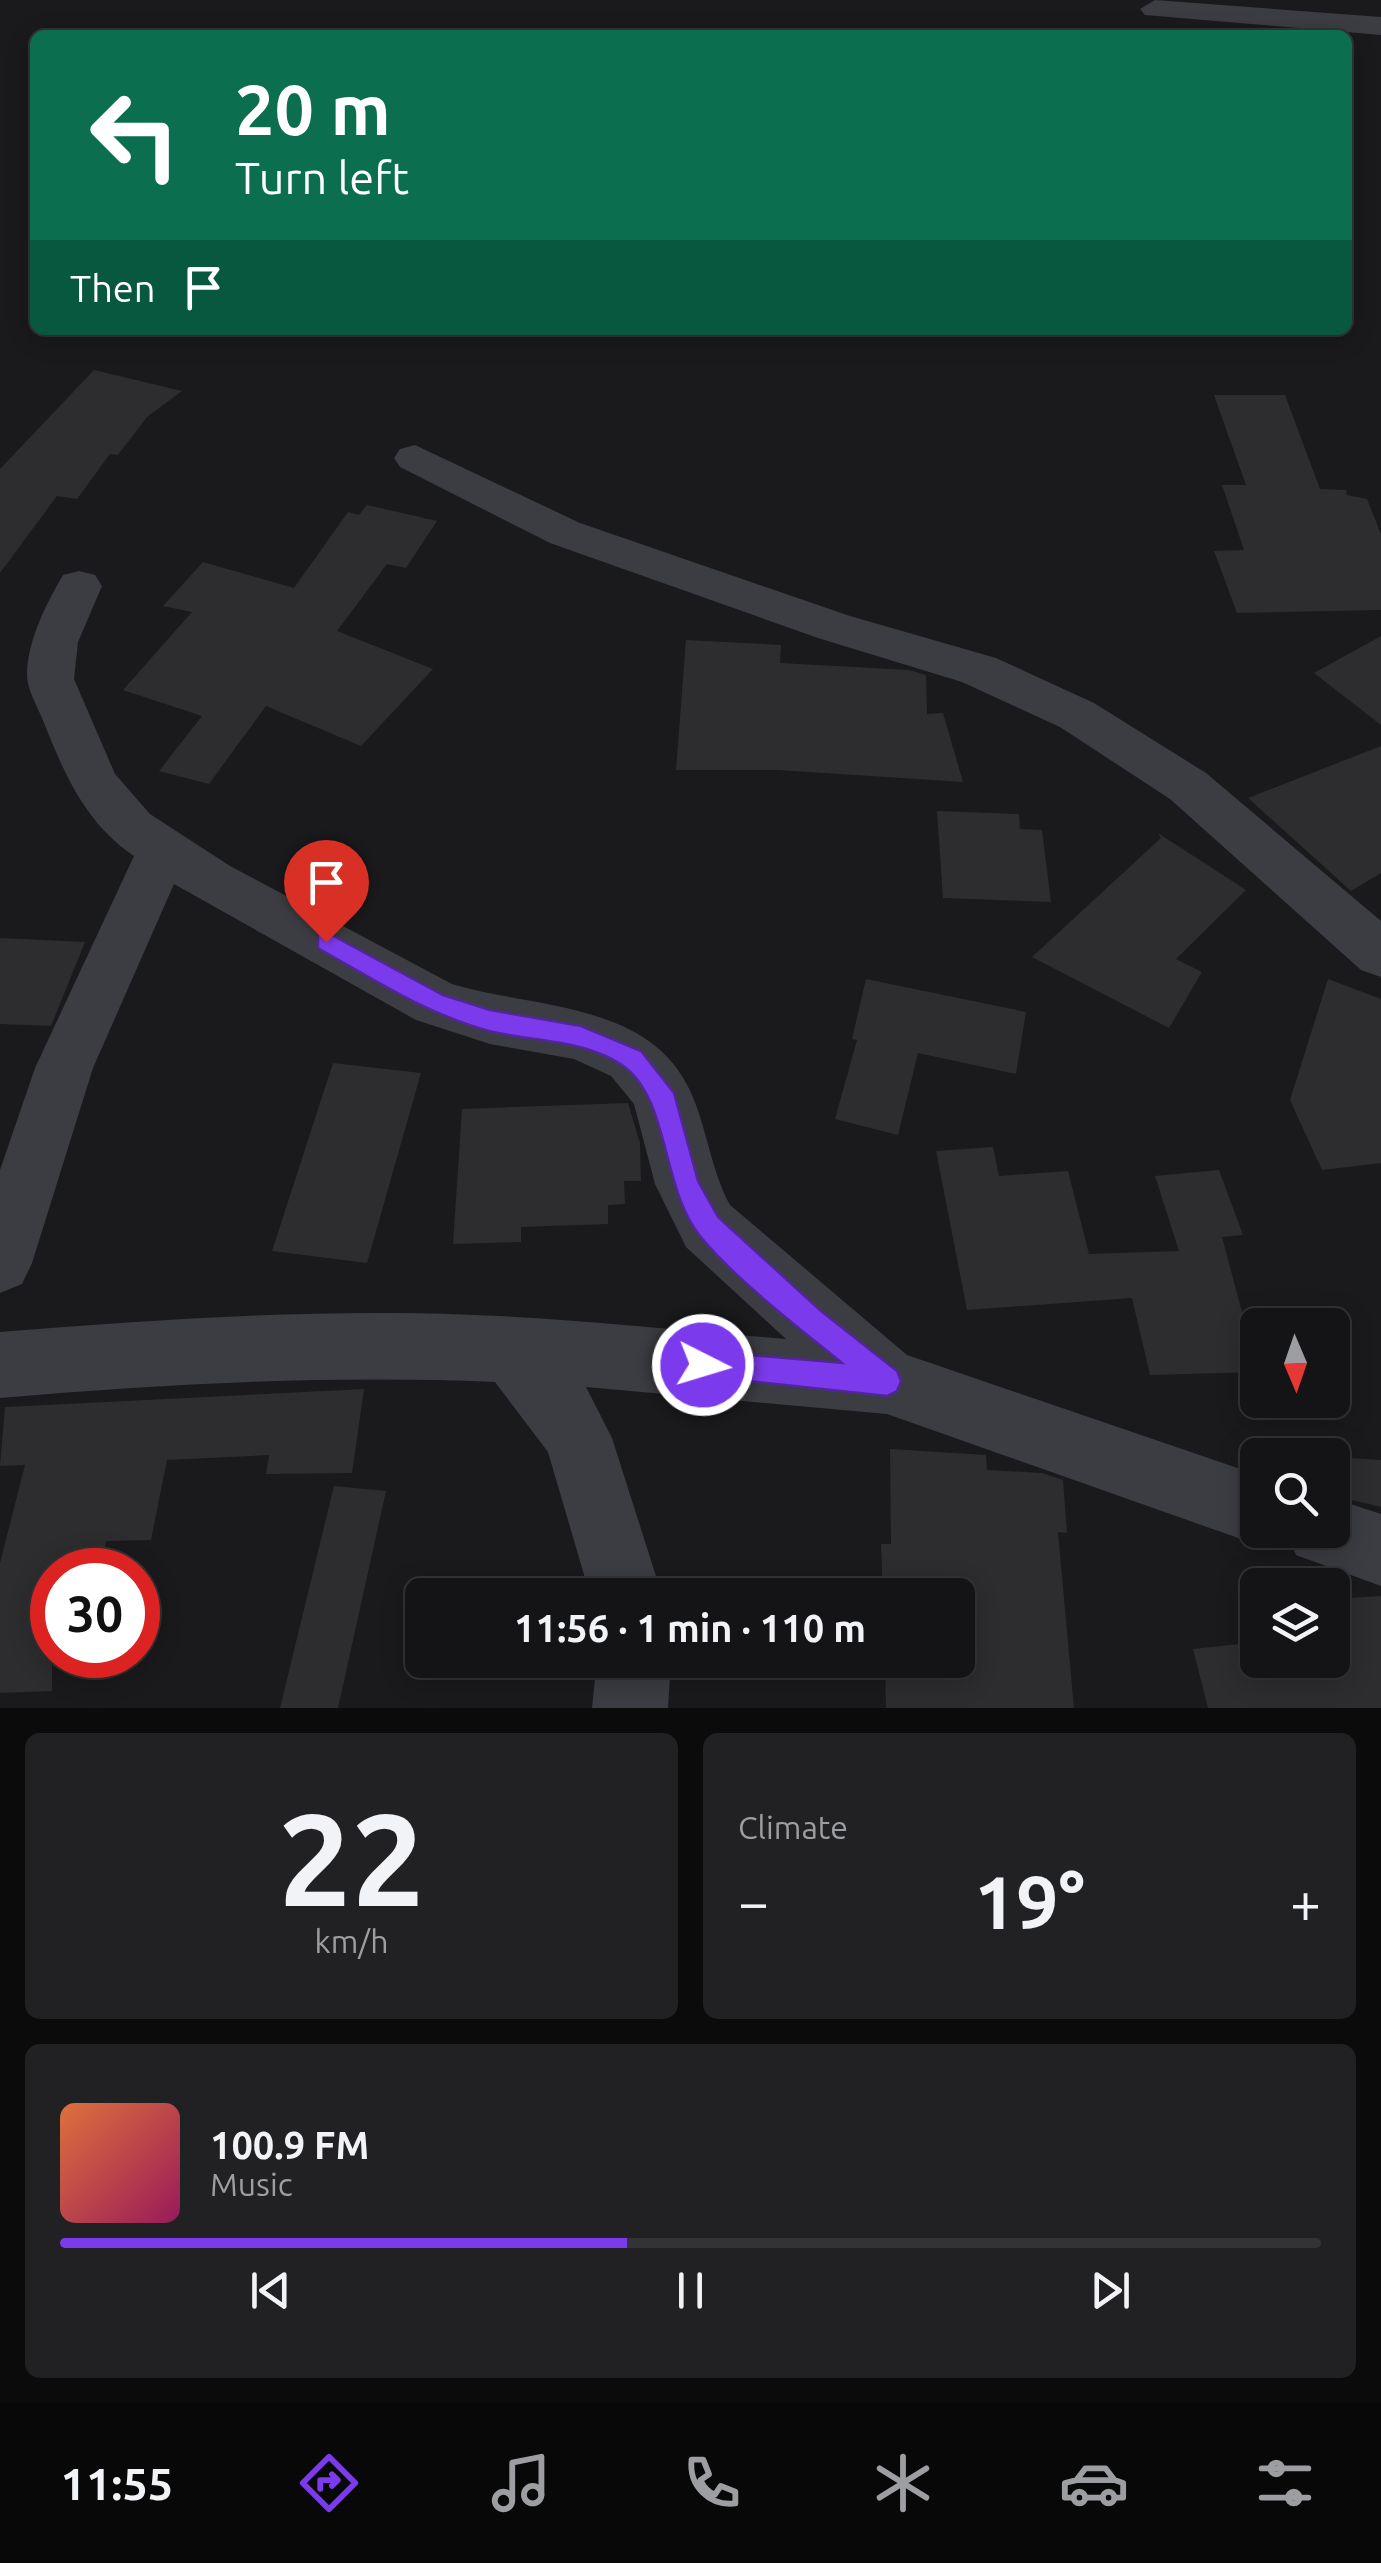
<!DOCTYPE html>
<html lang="en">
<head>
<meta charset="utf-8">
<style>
  body { margin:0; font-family:Ubuntu,sans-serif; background:#212123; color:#f1f3f6; height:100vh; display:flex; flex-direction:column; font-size:38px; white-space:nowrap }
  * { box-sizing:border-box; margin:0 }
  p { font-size:32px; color:#9d9ea1 }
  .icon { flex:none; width:55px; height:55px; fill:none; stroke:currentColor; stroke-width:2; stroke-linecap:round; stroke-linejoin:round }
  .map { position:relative; height:1708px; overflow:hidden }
  .panel { display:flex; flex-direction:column; gap:25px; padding:25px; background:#0b0b0c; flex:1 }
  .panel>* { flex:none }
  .guide { position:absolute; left:30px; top:30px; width:1322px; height:305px; border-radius:15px; box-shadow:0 5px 25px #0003,0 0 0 2px #333335; background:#0b6e4f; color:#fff; overflow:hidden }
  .needle { width:65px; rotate:178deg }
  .tools { position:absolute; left:1240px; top:1308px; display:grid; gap:20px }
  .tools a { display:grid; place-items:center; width:110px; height:110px; border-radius:15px; background:#141416; box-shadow:0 5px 25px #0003,0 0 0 2px #333335; font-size:50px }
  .speed { position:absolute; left:30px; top:1548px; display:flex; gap:20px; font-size:50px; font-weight:700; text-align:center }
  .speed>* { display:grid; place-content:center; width:130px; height:130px; border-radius:50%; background:#141416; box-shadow:0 5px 25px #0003,0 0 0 2px #333335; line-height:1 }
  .speed .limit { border:15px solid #d22; background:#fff; color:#111 }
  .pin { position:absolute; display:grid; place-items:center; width:85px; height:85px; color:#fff; margin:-102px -42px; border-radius:50% 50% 50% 0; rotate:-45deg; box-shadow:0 0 10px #0007 }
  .pin .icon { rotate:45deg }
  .me { position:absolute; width:110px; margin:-55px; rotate:95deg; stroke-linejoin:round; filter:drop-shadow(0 0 8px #0008) }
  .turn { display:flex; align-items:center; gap:35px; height:210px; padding:0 40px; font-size:45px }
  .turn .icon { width:130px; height:130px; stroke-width:2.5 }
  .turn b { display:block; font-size:70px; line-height:85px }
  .then { display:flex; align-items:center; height:95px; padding:0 40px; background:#0003; gap:20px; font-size:38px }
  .big { font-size:75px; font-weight:600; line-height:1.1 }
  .panel .tile { flex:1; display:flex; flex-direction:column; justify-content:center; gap:15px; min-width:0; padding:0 35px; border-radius:15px; background:#212123 }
  .panel .dial { align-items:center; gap:0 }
  .dial b { font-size:130px; line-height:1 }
  .song { display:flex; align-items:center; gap:30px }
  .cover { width:120px; height:120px; border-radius:15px; background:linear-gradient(135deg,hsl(20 70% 55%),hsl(330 70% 35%)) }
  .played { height:10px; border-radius:5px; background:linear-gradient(90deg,#7c3aed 45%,#333335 45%) }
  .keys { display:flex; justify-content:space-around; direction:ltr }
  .heat { display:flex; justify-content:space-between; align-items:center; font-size:55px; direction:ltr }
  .panel .tiles { flex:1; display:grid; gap:25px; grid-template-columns:1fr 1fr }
  .tile:last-child { grid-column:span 2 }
  .trip { position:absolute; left:405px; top:1578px; width:570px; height:100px; border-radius:15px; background:#141416; box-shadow:0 5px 25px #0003,0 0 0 2px #333335; font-weight:600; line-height:100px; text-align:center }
  .tab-bar { display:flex; height:160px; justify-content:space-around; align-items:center; background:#080809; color:#9d9ea1 }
  .tab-bar .icon { width:70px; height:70px }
  .tab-bar .current { color:#7c3aed }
  .tab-bar b { font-size:45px; color:#f1f3f6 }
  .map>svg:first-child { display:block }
  .building { fill:#2d2d30 }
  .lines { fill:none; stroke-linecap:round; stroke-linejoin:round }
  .street { fill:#3b3d42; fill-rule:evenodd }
  .route { fill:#7c3aed; stroke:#51269a; stroke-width:2.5 }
</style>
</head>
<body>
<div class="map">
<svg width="1381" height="1708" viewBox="0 0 1381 1708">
  <rect width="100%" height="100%" fill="#1a1a1d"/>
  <path class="building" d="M94,370L182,391L147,417L118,455L110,454L77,499L57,496L0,573V469Z
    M1214,395H1285L1320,489L1346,490L1347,495L1367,499L1381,534V610L1237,613L1214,551L1244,550L1222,485H1246Z
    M367,505L437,521L406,568L387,564L337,631L433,669L361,746L266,706L209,784L159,771L202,716L123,690L192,612L163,606L203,562L294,588L348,512L359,515Z
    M1381,636V725L1314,673Z
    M686,640L781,645L780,663L909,670L926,675L927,714L943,713L963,782L778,770H676Z
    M1381,746V873L1351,891L1248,798Z
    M937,811L1019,814L1020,829L1042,830L1051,902L943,898Z
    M1158,833L1246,890L1176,959L1202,972L1169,1028L1032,957L1161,838Z
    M0,938L85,942L51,1026L0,1024Z
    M866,979L1026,1012L1016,1074L918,1053L898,1135L835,1119L857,1040L852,1039Z
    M1328,979L1381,999V1163L1322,1170L1290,1100Z
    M333,1063L421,1073L367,1263L272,1251Z
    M628,1103L640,1143L641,1181H624L625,1204L608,1205V1224L521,1227V1242L453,1244L462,1109Z
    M993,1147L999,1176L1068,1171L1089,1254L1179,1251L1155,1176L1219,1170L1243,1235L1222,1237L1258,1372L1150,1375L1132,1298L967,1310L936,1151Z
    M364,1389L352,1473L266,1474L269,1455L167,1460L151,1540L106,1541L100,1570H52V1691L0,1693V1563L25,1465L0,1466L5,1407Z
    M890,1449L986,1455L987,1470L1042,1473L1063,1480L1067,1533L1058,1532L1074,1708H886L885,1660H958V1595H883L881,1544H891Z
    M1332,1457L1381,1460V1507L1332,1495Z
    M334,1486L386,1491L338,1708H280Z
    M1381,1596V1708H1208L1193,1649L1258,1642V1660H1332V1599Z"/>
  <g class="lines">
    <path class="street" d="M1155,0L1381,17V35L1145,15L1140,9Z
      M415,445L580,523L850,616L996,658L1094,703L1206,773L1381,921V977L1361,970L1170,799L1060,727L962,682L818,638L550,543L400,467L394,458L400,449Z
      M79,571L95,575L102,586L78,642L74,679L115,774L150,814L230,866L452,984C527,1007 636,1002 682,1076C706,1114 708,1165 730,1205L907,1355L1258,1475V1530H1285L1283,1535L1258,1545L887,1414L586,1387L612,1438L662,1595H590L548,1452L495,1382C329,1375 165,1384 0,1398V1332C126,1322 252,1313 378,1313C514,1312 650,1328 786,1339L686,1247L655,1184L634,1104L611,1076L574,1059L490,1044L416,1020L174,884L93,1068L32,1263L22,1284L0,1293V1170L35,1068L134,856C84,822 64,773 42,718C37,706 27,689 27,675C27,642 46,604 63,575Z
      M1332,1498L1381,1514V1586L1296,1555L1286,1530H1332Z
      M597,1660H671L668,1708H592Z"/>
  </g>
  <path class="route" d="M326,932L443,995L490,1010L581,1026L641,1051L674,1093L698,1181L718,1217L821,1311L897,1371L901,1381L897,1391L887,1396L693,1375L688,1365L693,1355L703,1351L842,1363C798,1327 735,1279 700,1236C661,1188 670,1098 622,1065C583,1039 533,1042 489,1031C427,1014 374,980 318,948V935Z"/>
</svg>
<div class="tools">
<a><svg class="needle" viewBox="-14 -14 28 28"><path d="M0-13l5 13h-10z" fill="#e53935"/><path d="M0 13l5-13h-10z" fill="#9d9ea1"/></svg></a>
<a><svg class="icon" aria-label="search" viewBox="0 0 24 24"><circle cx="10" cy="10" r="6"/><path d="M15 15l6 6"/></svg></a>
<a><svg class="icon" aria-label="layers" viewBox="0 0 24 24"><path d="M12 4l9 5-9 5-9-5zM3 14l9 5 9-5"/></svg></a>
</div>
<div class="speed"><div class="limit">30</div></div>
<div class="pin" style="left:326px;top:942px;background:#d93025"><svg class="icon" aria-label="arrive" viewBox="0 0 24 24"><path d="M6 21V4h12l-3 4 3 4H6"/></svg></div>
<svg class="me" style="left:703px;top:1365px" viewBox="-20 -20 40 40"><circle r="17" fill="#7c3aed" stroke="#fff" stroke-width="3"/><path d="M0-11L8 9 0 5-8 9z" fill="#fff"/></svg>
<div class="trip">11:56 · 1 min · 110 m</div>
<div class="guide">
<div class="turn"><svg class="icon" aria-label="left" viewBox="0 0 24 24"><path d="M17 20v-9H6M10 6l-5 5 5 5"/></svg><div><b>20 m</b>Turn left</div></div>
<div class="then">Then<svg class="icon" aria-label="arrive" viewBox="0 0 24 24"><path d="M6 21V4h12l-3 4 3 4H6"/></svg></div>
</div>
</div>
<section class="panel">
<div class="tiles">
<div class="tile dial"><b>22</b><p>km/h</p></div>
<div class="tile"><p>Climate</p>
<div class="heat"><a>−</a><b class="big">19°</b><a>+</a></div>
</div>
<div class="tile">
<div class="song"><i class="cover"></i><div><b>100.9 FM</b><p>Music</p></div></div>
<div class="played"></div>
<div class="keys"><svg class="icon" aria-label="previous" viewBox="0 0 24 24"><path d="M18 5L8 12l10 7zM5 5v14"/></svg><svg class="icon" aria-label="pause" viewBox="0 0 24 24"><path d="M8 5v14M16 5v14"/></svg><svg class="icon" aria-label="next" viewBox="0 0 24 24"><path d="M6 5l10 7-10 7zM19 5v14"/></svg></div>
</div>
</div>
</section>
<nav class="tab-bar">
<b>11:55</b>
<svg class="icon current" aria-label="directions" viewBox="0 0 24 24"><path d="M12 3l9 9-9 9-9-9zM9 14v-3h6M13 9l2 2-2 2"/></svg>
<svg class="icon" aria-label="music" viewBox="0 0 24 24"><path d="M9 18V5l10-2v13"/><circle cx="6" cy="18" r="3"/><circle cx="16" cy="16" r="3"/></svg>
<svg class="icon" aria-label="phone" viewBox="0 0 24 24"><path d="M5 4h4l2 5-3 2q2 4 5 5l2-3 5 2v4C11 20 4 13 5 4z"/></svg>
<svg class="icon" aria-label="climate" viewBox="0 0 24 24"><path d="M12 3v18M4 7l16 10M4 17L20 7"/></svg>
<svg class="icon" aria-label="car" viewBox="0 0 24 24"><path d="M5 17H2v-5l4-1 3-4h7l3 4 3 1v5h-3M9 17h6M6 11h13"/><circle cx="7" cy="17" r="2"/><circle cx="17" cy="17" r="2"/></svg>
<svg class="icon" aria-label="filters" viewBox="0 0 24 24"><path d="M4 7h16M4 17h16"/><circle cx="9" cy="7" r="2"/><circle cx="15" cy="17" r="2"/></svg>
</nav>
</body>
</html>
